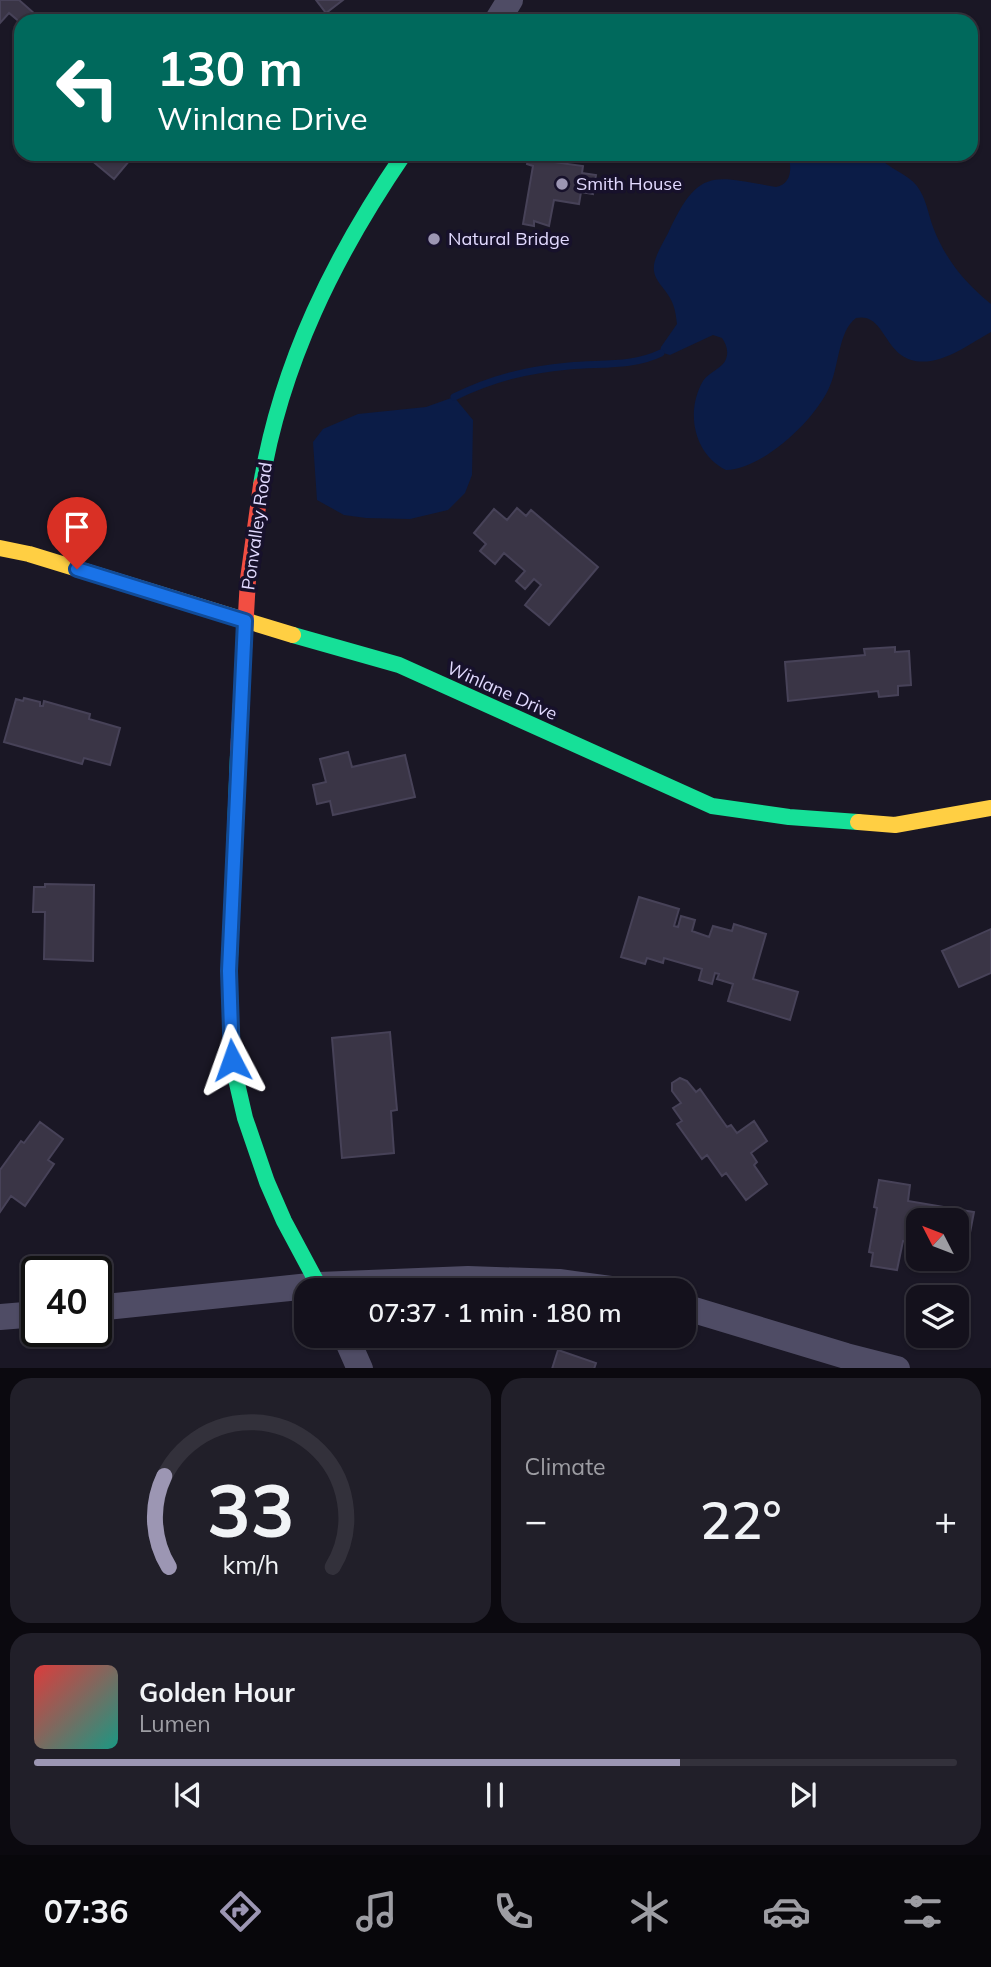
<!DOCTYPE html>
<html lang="en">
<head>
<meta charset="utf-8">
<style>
  body { margin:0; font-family:Mulish,sans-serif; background:#211f29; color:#f1f3f6; height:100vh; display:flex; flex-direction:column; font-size:26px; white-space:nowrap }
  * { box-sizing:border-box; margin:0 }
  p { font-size:23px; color:#9d9da3 }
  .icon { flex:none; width:38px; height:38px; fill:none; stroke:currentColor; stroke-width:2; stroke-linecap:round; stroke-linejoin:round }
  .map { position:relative; height:1368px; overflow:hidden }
  .details { display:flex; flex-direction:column; gap:10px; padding:10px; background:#0b090f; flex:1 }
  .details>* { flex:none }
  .banner { position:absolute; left:14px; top:14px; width:964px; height:147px; border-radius:21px; box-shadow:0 2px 5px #0004,0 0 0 2px #33313b; background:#00695c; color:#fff; overflow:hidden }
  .needle { width:46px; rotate:312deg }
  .tools { position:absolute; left:906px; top:1208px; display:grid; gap:14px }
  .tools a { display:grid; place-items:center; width:63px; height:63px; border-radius:14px; background:#14111c; box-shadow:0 2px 5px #0004,0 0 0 2px #33313b; font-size:35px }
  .speed { position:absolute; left:21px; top:1256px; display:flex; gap:14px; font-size:35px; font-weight:700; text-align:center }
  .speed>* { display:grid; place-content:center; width:91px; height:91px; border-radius:50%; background:#14111c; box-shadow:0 2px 5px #0004,0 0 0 2px #33313b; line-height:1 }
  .speed .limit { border:4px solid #111; border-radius:10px; background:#fff; color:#111 }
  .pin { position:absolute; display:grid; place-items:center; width:60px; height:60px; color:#fff; margin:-72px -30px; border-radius:50% 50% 50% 0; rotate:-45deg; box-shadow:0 0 7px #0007 }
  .pin .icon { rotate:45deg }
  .me { position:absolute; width:77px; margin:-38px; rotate:356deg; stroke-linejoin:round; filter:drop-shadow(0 0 5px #0008) }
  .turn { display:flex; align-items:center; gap:24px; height:147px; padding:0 28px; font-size:32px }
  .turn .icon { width:91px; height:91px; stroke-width:2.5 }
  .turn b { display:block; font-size:49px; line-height:60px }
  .big { font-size:52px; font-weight:600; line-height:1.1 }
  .details .card { flex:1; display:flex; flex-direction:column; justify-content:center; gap:10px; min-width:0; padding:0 24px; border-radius:21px; background:#211f29 }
  .details .dial { align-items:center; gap:0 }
  .dial svg { height:182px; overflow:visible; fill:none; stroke:#33313b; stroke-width:7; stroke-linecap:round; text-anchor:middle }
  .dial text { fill:#f1f3f6; stroke:none }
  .song { display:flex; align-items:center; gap:21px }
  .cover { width:84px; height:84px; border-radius:10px; background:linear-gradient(135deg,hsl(0 70% 55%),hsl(170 70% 35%)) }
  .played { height:7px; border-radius:4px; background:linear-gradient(90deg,#9c96b3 70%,#33313b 70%) }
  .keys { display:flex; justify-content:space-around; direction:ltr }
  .heat { display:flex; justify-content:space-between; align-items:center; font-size:38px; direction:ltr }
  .details .tiles { flex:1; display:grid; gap:10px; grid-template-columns:1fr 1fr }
  .card:last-child { grid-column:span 2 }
  .trip { position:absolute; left:294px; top:1278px; width:402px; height:70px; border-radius:21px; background:#14111c; box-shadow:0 2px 5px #0004,0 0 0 2px #33313b; font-weight:600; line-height:70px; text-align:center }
  .dock { display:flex; height:112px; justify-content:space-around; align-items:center; background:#08070b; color:#9d9da3 }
  .dock .icon { width:49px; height:49px }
  .dock .active { color:#9c96b3 }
  .dock b { font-size:32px; color:#f1f3f6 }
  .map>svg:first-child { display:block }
  .water { fill:#0b1c47 }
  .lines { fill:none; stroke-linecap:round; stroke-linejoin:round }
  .stream { stroke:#0b1c47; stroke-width:7 }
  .building { fill:#3a3546; stroke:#474258; stroke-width:2 }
  .street { stroke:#4f4c65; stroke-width:26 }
  .fast { stroke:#16e098; stroke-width:16 }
  .slow { stroke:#ffcf43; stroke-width:16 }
  .jam { stroke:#f24e42; stroke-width:16 }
  .route-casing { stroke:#114b97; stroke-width:18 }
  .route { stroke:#1a73e8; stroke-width:12 }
  .poi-dot { fill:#9c96b3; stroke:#17112b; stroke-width:2.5 }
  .labels { text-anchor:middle; stroke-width:7; stroke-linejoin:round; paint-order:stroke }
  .poi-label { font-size:18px; fill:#e2daff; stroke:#17112b; text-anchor:start }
  .street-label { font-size:18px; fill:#e2daff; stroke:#17112b }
</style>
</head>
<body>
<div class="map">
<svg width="991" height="1369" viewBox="0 0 991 1369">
  <rect width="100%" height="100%" fill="#1a1725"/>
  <path class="water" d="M788,154H879L878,156C888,169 907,173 917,186C926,198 928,213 933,227C945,259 965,283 991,304V332C973,342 951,358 931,361C882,368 889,311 856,318C838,331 839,368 829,388C814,421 763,469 726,470C694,454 685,412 703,381C709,372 723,368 726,359C729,351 726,344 722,338L713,335L670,355L660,352L661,347L677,324C676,315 675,307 670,298C666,290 655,281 654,271C652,259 664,242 669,231C699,167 713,176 776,187C792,184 792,168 788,154Z
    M454,397L473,420L472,475L465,493L448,510L410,519L366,518L344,515L317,500L313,442L323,429L358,414L426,407Z"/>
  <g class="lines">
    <path class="stream" d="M454,397C493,378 526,370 569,366C601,363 632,367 661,353"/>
  </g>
  <path class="building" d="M0,0H19L35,14L29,21H21V23L9,13L0,23Z
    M316,0H343L326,13Z
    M84,154H135L114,179Z
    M529,154H554L553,162L583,166L582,173L596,175L593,194L581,192L579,204L554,200L549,226L534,221V226L523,224L533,166L527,164Z
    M517,508L526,516L531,510L598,567L549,625L525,605L541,585L534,579L525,589L516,581L525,571L504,553L495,564L480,551L486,544L474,533L494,509L507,520Z
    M895,647V652L909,651L911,685L898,686V695L879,697L878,691L788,701L785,662L865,655L864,649Z
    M24,698L40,702V706H43L44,701L90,714L89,719L120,728L110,765L84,758L82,764L4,742L16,699L23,701Z
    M348,752L352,767L405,755L415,797L333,815L330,801L317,804L313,785L326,782L320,759Z
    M45,884L94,885L93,961L44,959L45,912H33L34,887H45Z
    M639,897L679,909L674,926L678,927L681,916L695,920L692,931L709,937L713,926L732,931L734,924L766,934L753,979L798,992L790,1020L728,1001L733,984L717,979L719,974L715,973L712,984L699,980L702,969L664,958L663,963L647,958L645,964L621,957Z
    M991,929V973L959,987L942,951Z
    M390,1032L397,1110L391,1111L394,1153L342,1158L332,1038Z
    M680,1078L687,1081L696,1092L700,1089L727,1127L731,1125L737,1133L754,1121L767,1141L751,1153L757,1162L754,1165L767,1184L746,1200L726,1173L722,1176L707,1155L702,1159L677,1124L682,1121L673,1108L681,1103L672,1091V1083Z
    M40,1122L63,1139L48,1160L54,1164L25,1206L11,1196L0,1212V1170L21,1141L24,1143Z
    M879,1180L910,1185L908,1201L974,1212L963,1269L944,1266L945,1258H957V1220H919V1244L903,1241L897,1270L871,1266L873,1253L869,1252L877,1208L874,1207Z
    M558,1350L596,1363L594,1369H552Z"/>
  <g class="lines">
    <path class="street" d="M497,21L510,0
      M684,1307L846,1356L897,1369
      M96,1308L319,1285L468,1279L559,1282L618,1290
      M0,1317L37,1314
      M345,1335L360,1369"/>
    <path class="fast" d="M261,485C281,363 335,255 404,154
      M293,635L399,665L712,806L789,817L858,822
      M238,755L229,983L233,1066L245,1118L267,1182L284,1221L321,1290"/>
    <path class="slow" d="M0,548L29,554L293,635
      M858,822L895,825L991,808"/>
    <path class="jam" d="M238,755L248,579L261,485"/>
  </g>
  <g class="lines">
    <defs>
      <path id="route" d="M77,569L245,621L229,971L232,1060"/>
    </defs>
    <use href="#route" class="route-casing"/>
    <use href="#route" class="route"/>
  </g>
  <g class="poi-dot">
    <circle cx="562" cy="184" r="7"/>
    <circle cx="434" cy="239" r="7"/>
  </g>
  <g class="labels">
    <g class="poi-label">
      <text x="576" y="190">Smith House</text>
      <text x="448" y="245">Natural Bridge</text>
    </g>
    <g class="street-label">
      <text transform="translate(257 526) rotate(-82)" y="6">Ponvalley Road</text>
      <text transform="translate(502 691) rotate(24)" y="6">Winlane Drive</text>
    </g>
  </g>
</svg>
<div class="tools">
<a><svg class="needle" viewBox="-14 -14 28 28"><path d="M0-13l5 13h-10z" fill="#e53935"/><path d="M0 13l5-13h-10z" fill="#9d9da3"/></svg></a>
<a><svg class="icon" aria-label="layers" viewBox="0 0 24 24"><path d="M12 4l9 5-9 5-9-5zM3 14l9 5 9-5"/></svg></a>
</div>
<div class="speed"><div class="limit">40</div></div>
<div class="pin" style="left:77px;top:569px;background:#d93025"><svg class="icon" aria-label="arrive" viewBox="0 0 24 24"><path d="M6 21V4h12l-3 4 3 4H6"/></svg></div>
<svg class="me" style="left:232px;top:1060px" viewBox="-20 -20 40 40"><path d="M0-17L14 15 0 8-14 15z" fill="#1a73e8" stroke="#fff" stroke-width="4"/></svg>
<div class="trip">07:37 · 1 min · 180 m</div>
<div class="banner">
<div class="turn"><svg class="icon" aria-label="left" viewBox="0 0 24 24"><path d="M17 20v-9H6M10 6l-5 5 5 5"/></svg><div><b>130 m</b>Winlane Drive</div></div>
</div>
</div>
<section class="details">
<div class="tiles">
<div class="card dial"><svg viewBox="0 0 100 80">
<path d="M14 69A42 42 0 1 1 86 69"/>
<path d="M14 69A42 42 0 0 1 12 29" stroke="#9c96b3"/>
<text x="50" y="56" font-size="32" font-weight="700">33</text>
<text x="50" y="72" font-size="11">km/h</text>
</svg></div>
<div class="card"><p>Climate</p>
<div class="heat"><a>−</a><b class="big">22°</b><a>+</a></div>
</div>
<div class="card">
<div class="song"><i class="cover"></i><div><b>Golden Hour</b><p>Lumen</p></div></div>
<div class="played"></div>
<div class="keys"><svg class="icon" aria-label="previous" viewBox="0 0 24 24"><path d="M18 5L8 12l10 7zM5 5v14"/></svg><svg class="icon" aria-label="pause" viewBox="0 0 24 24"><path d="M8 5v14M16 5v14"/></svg><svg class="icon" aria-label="next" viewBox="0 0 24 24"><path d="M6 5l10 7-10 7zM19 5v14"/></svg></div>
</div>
</div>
</section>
<nav class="dock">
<b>07:36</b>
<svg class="icon active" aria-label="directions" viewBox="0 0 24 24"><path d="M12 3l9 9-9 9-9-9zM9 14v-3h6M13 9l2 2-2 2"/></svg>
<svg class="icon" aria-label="music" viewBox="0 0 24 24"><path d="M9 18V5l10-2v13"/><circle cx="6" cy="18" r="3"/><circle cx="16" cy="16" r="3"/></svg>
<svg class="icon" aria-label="phone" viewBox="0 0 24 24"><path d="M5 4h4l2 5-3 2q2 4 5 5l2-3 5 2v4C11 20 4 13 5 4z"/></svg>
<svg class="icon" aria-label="climate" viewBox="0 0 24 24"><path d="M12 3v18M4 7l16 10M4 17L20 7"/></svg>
<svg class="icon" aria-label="car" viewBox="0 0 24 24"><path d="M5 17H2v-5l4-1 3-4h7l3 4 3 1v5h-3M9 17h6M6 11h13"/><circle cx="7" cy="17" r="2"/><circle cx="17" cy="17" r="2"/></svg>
<svg class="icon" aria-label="filters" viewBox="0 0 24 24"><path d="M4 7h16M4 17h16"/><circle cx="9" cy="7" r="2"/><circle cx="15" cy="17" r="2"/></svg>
</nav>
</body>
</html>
